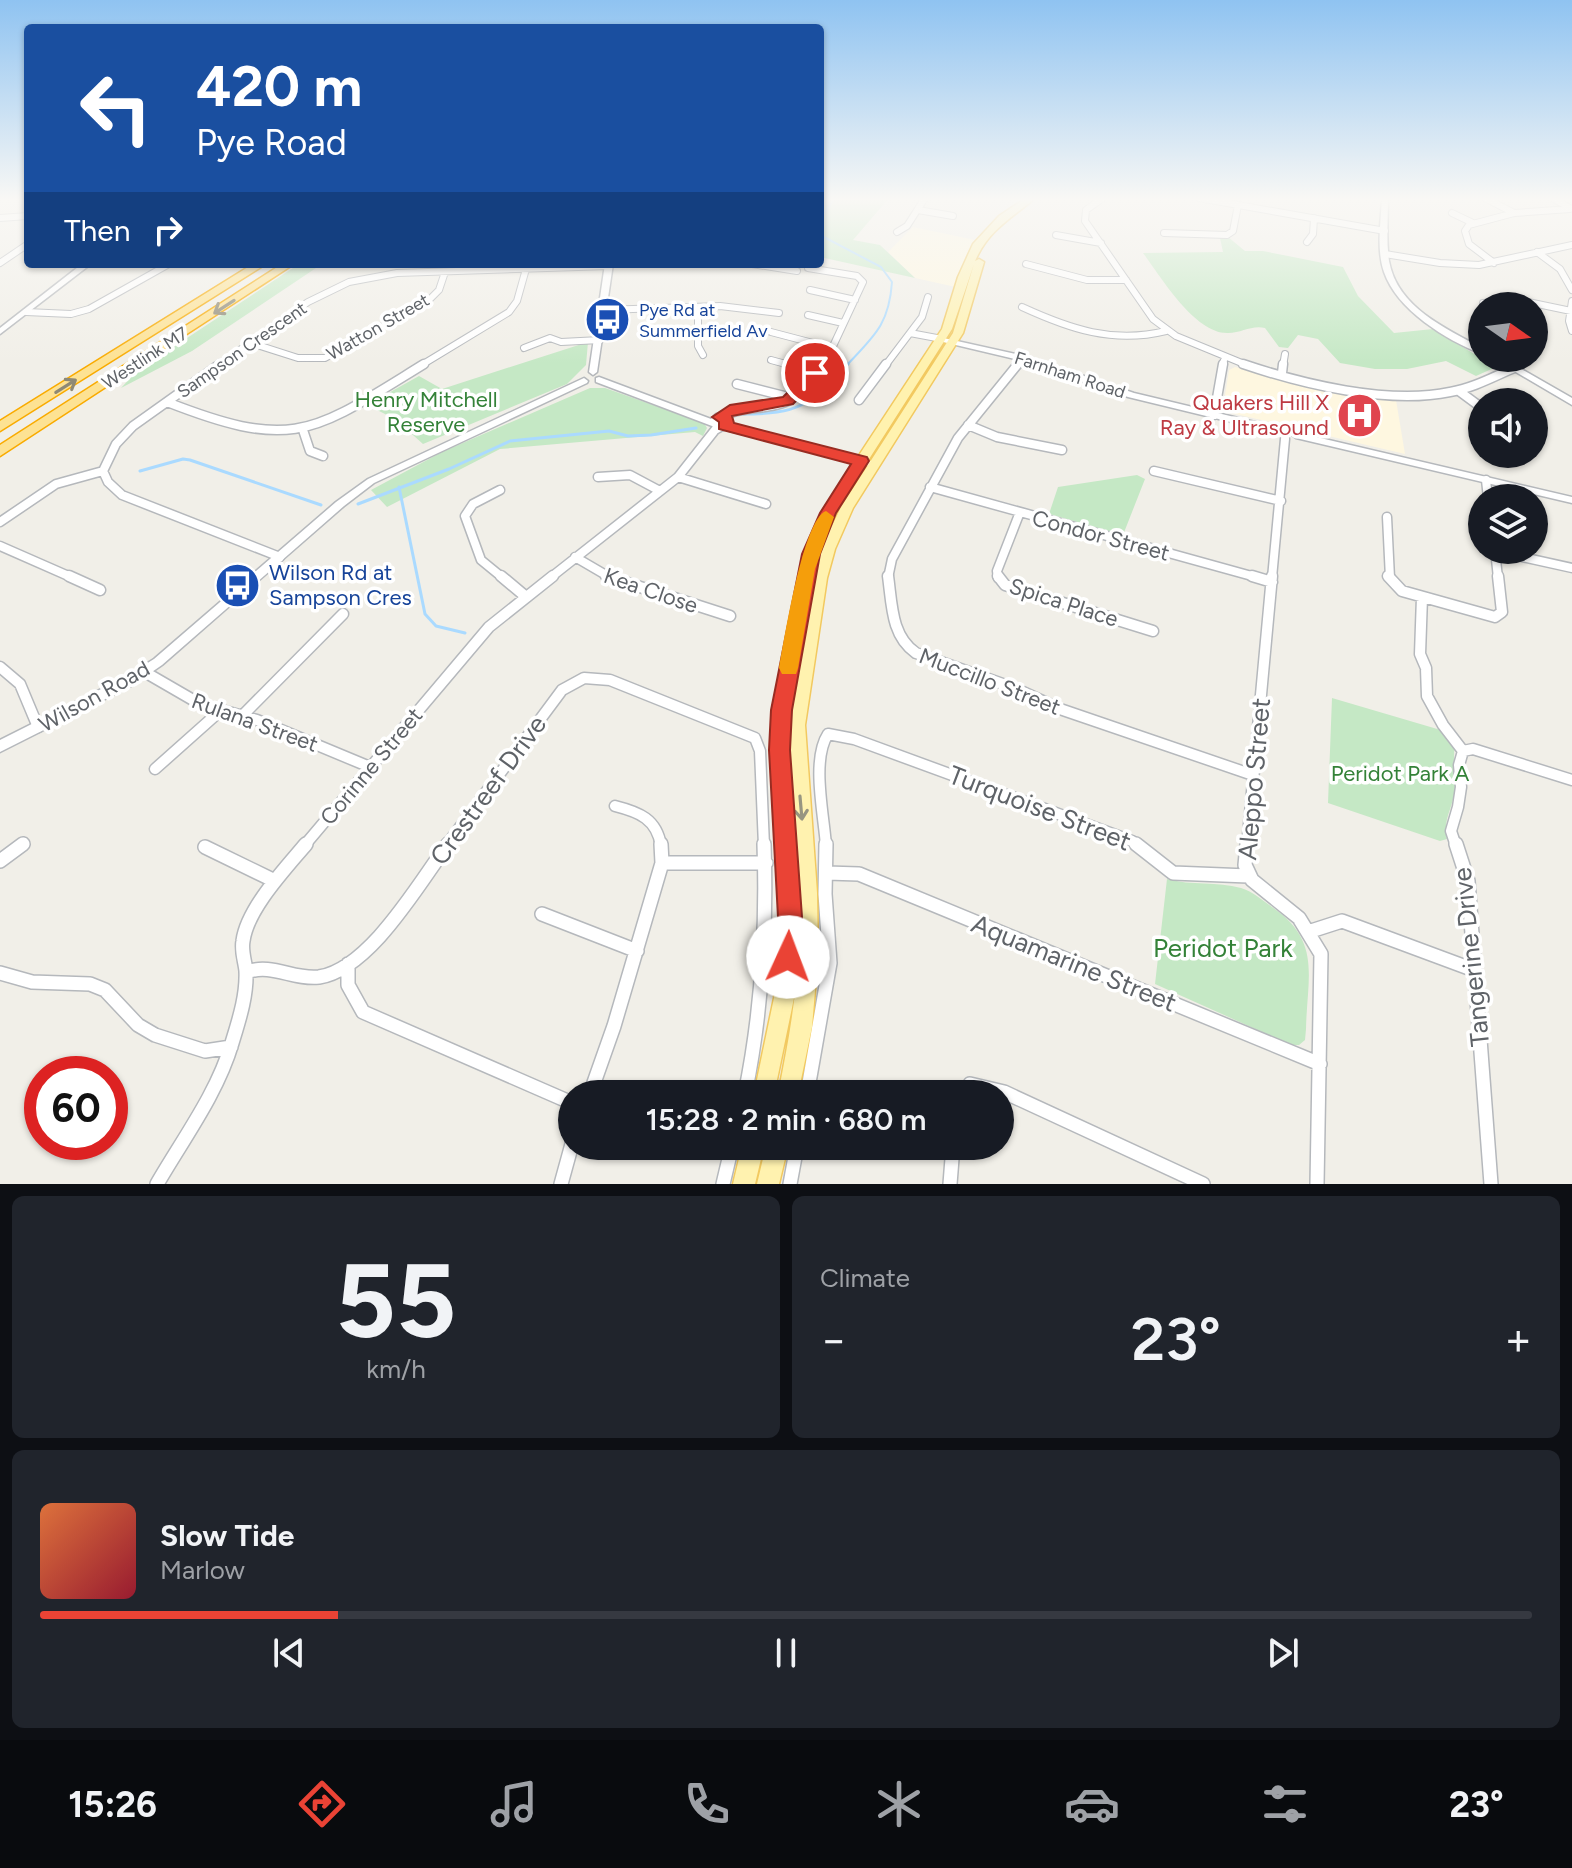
<!DOCTYPE html>
<html lang="en">
<head>
<meta charset="utf-8">
<style>
  body { margin:0; font-family:Figtree,sans-serif; background:#20242c; color:#f1f3f6; height:100vh; display:flex; flex-direction:column; font-size:30px; white-space:nowrap }
  * { box-sizing:border-box; margin:0 }
  p { font-size:26px; color:#9ea1a6 }
  .icon { flex:none; width:44px; height:44px; fill:none; stroke:currentColor; stroke-width:2; stroke-linecap:round; stroke-linejoin:round }
  .map { position:relative; height:1184px; overflow:hidden }
  .side { display:flex; flex-direction:column; gap:12px; padding:12px; background:#0d0f14; flex:1 }
  .side>* { flex:none }
  .guide { position:absolute; left:24px; top:24px; width:800px; height:244px; border-radius:8px; box-shadow:0 2px 6px #0004; background:#1a4fa0; color:#fff; overflow:hidden }
  .needle { width:52px; rotate:104deg }
  .controls { position:absolute; left:1468px; top:292px; display:grid; gap:16px }
  .controls a { display:grid; place-items:center; width:80px; height:80px; border-radius:50%; background:#171b24; box-shadow:0 2px 6px #0004; font-size:40px }
  .speed { position:absolute; left:24px; top:1056px; display:flex; gap:16px; font-size:40px; font-weight:700; text-align:center }
  .speed>* { display:grid; place-content:center; width:104px; height:104px; border-radius:50%; background:#171b24; box-shadow:0 2px 6px #0004; line-height:1 }
  .speed .limit { border:12px solid #d22; background:#fff; color:#111 }
  .pin { position:absolute; display:grid; place-items:center; width:68px; height:68px; color:#fff; margin:-34px; border:4px solid #fff; border-radius:50%; box-shadow:0 2px 8px #0007 }
  .me { position:absolute; width:88px; margin:-44px; rotate:2deg; stroke-linejoin:round; filter:drop-shadow(0 0 6px #0008) }
  .turn { display:flex; align-items:center; gap:28px; height:168px; padding:0 40px; font-size:36px }
  .turn .icon { width:104px; height:104px; stroke-width:2.5 }
  .turn b { display:block; font-size:56px; line-height:68px }
  .then { display:flex; align-items:center; height:76px; padding:0 40px; background:#0003; gap:16px; font-size:30px }
  .big { font-size:60px; font-weight:600; line-height:1.1 }
  .side .card { flex:1; display:flex; flex-direction:column; justify-content:center; gap:12px; min-width:0; padding:0 28px; border-radius:12px; background:#20242c }
  .side .dial { align-items:center; gap:0 }
  .dial b { font-size:104px; line-height:1 }
  .song { display:flex; align-items:center; gap:24px }
  .cover { width:96px; height:96px; border-radius:12px; background:linear-gradient(135deg,hsl(20 70% 55%),hsl(350 70% 35%)) }
  .played { height:8px; border-radius:4px; background:linear-gradient(90deg,#ea4335 20%,#363941 20%) }
  .keys { display:flex; justify-content:space-around; direction:ltr }
  .heat { display:flex; justify-content:space-between; align-items:center; font-size:44px; direction:ltr }
  .side .tiles { flex:1; display:grid; gap:12px; grid-template-columns:1fr 1fr }
  .card:last-child { grid-column:span 2 }
  .trip { position:absolute; left:558px; top:1080px; width:456px; height:80px; border-radius:40px; background:#171b24; box-shadow:0 2px 6px #0004; font-weight:600; line-height:80px; text-align:center }
  .dock { display:flex; height:128px; justify-content:space-around; align-items:center; background:#090b0e; color:#9ea1a6 }
  .dock .icon { width:56px; height:56px }
  .dock .selected { color:#ea4335 }
  .dock b { font-size:36px; color:#f1f3f6 }
  .map>svg:first-child { display:block }
  .commercial { fill:#fef7e0 }
  .green { fill:#c5e8c5 }
  .lines { fill:none; stroke-linecap:round; stroke-linejoin:round }
  .stream-far1 { stroke:#aadaff; stroke-width:2 }
  .stream { stroke:#aadaff; stroke-width:3 }
  .minor-far3-casing { stroke:#b5b8bc; stroke-width:8 }
  .minor-far2-casing { stroke:#b5b8bc; stroke-width:11 }
  .minor-far1-casing { stroke:#b5b8bc; stroke-width:13 }
  .minor-casing { stroke:#b5b8bc; stroke-width:16 }
  .tertiary-casing { stroke:#b5b8bc; stroke-width:3 }
  .primary-casing { stroke:#f2c960; stroke-width:3 }
  .motorway-casing { stroke:#f9ab00; stroke-width:3 }
  .minor-far3 { stroke:#fff; stroke-width:6 }
  .minor-far2 { stroke:#fff; stroke-width:8 }
  .minor-far1 { stroke:#fff; stroke-width:10 }
  .minor { stroke:#fff; stroke-width:13 }
  .tertiary { fill:#fff; fill-rule:evenodd }
  .primary { fill:#fff2af; fill-rule:evenodd }
  .motorway { fill:#fde293; fill-rule:evenodd }
  .oneway { stroke:#8e8975 }
  .oneway2 { stroke:#979581 }
  .route { fill:#ea4335; stroke:#982c22; stroke-width:2 }
  .slow { fill:#f59e0b }
  .labels { text-anchor:middle; stroke-width:7; stroke-linejoin:round; paint-order:stroke }
  .far-transit-label { font-size:18px; fill:#164399; stroke:#fff; text-anchor:start }
  .far-street-label { font-size:18px; fill:#5f6368; stroke:#fff }
  .park-label { font-size:22px; fill:#348238; stroke:#fff }
  .health-label { font-size:22px; fill:#be3a42; stroke:#fff; text-anchor:end }
  .street-label { font-size:22px; fill:#5f6368; stroke:#fff }
  .transit-label { font-size:22px; fill:#164399; stroke:#fff; text-anchor:start }
  .near-street-label { font-size:26px; fill:#5f6368; stroke:#fff }
  .near-park-label { font-size:26px; fill:#348238; stroke:#fff }
</style>
</head>
<body>
<div class="map">
<svg width="1572" height="1184" viewBox="0 0 1572 1184">
  <rect width="100%" height="100%" fill="#f1efe8"/>
  <path class="commercial" d="M913,227L980,241L960,288L915,278L888,252Z
    M1235,367L1340,392L1396,400L1405,454L1227,412L1223,408L1229,370Z"/>
  <path class="green" d="M820,198H889L853,240L880,245L915,278L820,257Z
    M1228,237L1245,251H1263L1343,267L1358,296L1394,333L1433,329L1496,367L1476,376L1446,361L1407,369H1375L1340,363L1318,339L1298,335L1288,348L1279,347L1265,328C1251,325 1242,333 1228,333C1195,334 1161,277 1143,253L1223,252L1220,238Z
    M299,264H322L192,351L121,388L137,371Z
    M588,342L586,365L567,384L423,444L395,419L367,405L419,376L442,389Z
    M590,388H605L704,423L707,428L703,436L695,432L500,449L387,507L371,490L442,452Z
    M1137,475L1145,479L1123,535L1049,514L1058,487Z
    M1332,698L1444,731L1455,747C1452,761 1457,773 1455,787C1454,807 1442,819 1447,839L1440,841L1328,803Z
    M1167,879C1192,886 1217,881 1241,888C1252,891 1262,900 1272,907C1322,941 1307,977 1306,1029L1305,1040L1299,1045H1291L1155,984Z"/>
  <g class="lines">
    <path class="stream-far1" d="M820,219L835,198
      M820,235L881,267L892,282C889,325 874,336 846,366"/>
    <path class="stream" d="M741,414C800,414 808,406 848,364
      M140,471L183,459L190,460L321,505
      M399,487L425,614L436,626L465,633
      M358,504L449,469L510,441L609,431L628,436L651,435L696,428"/>
    <defs>
      <path id="minor-far3" d="M1103,198L1086,210L1085,221L1153,319L1176,336L1249,366
        M1199,198L1385,231
        M1485,198L1514,213
        M1552,198L1570,208
        M918,210L953,216
        M1452,213L1473,223
        M0,218L28,216
        M897,232L907,226L925,198
        M1164,233L1227,235L1233,231L1238,205
        M1056,235L1101,243
        M1307,242L1313,234L1314,218
        M1537,252L1560,269L1572,290
        M1385,254L1440,263L1479,265L1572,245
        M0,263L28,244
        M1494,263L1469,244L1465,231L1469,225L1514,213L1570,209
        M752,264L797,271
        M1026,264L1087,280H1126
        M808,268L857,276L863,282L827,359L821,366
        M810,290L855,300
        M1572,301L1569,321L1572,331
        M1483,303L1528,302L1571,311
        M698,307V346L703,355
        M1022,307C1070,329 1113,344 1166,331
        M604,310L720,306L779,313
        M26,312L71,314L89,309L169,264
        M808,315L843,323
        M771,332L832,348
        M910,333L942,339
        M251,343L298,358H325L428,301L439,290L445,272
        M524,348L550,338L561,342L600,340
        M771,360L793,366
        M217,366L308,302L349,282L397,273L609,266
        M420,366L509,312L517,301L526,269
        M885,366L922,317L928,297
        M1016,366L1022,358
        M1223,366L1224,360
        M1283,366L1285,354"/>
      <path id="minor-far2" d="M220,364L133,426L116,444L103,471L108,482L122,495L280,557
        M786,364L815,373
        M1243,364C1302,384 1388,405 1450,392C1473,388 1493,377 1514,368
        M1282,373L1283,364
        M737,384L792,398
        M1459,391L1482,408
        M859,400L886,364
        M167,402C295,452 312,433 424,364
        M1214,415L1223,364
        M720,417C742,405 775,411 793,398C804,390 813,375 822,364
        M968,425L997,437L1062,450
        M303,430L310,451L323,456
        M1154,471L1281,501
        M598,477L630,475L660,491
        M678,477L766,504
        M1486,480L1488,498
        M930,487L1259,578
        M500,490L473,504L465,516L481,560L503,578
        M1387,517L1390,578
        M0,522L56,484L103,471
        M0,546L73,578
        M1495,550L1498,578
        M1495,551L1572,568
        M575,557L611,578
        M550,578L678,477L715,430L722,426
        M888,578L892,559L958,438L1018,364
        M998,578L997,571L1020,512
        M1272,578L1285,439"/>
      <path id="minor-far1" d="M69,576L100,590
        M501,576L525,596
        M606,576L730,616
        M888,576C892,604 891,636 916,653L1014,688L1060,709L1253,775
        M998,576L1005,585L1153,631
        M1252,576L1272,582
        M1388,576L1402,591L1495,617L1502,612L1498,576
        M1422,597L1420,654L1426,668L1427,696L1443,725L1463,751
        M0,667L20,684L38,727
        M143,671L200,704L257,720L370,767
        M242,716L343,614
        M155,769L219,712
        M615,806C639,812 657,819 661,846
        M20,846L23,844
        M304,846L489,627L553,576
        M446,846L562,690L584,678L610,680L755,738L760,751L764,846
        M826,846C824,815 811,760 828,734L854,739L1132,841L1139,846
        M1247,846L1272,576
        M1456,846L1451,831L1458,807L1461,787L1459,765L1463,751L1473,749L1572,780"/>
      <path id="minor" d="M1136,844L1173,873L1248,876
        M1247,844L1245,865L1252,880L1299,918L1321,954L1317,1184
        M1456,844L1468,881L1491,1184
        M205,847L275,881
        M0,861L23,844
        M662,863H766
        M827,873L859,874L1320,1064
        M542,914L637,951
        M1311,931L1342,921L1474,970
        M348,964V985L363,1012L572,1103
        M246,972C273,963 293,980 319,977C370,969 419,883 448,844
        M0,973L32,982L90,984L105,990L138,1025L155,1035L205,1051L231,1047
        M590,1094L614,1026L662,863L661,844
        M745,1094C762,1011 767,929 764,844
        M807,1094L830,963L825,894L826,844
        M964,1094L970,1084L1004,1092L1203,1184
        M157,1184C183,1139 217,1094 232,1043C239,1020 247,996 246,971C245,961 241,951 243,941C247,909 285,869 306,844
        M561,1184L572,1144
        M723,1184L732,1146
        M790,1184L797,1146
        M950,1184L953,1146"/>
      <path id="tertiary" d="M1382,198H1388C1388,219 1386,240 1389,261C1397,307 1445,328 1482,348V354C1446,340 1397,310 1384,272C1376,249 1381,221 1382,198Z
        M82,264H91L0,334V328Z
        M605,264H613L597,372L593,375L589,372Z
        M939,337L1025,356L1134,393L1276,427L1287,424L1299,433L1572,497V503L1296,438L1285,430L1276,433L1128,397L1019,360L939,341Z
        M1492,358H1502L1572,398V405Z
        M599,377L711,419L716,414H726L731,420V425L869,460L874,463L869,466L726,430H716L712,426L596,382V378Z
        M584,378L588,381L587,383L374,483L344,506L162,665L133,685L0,752V740L125,677L154,659L336,502L368,479Z"/>
      <path id="primary" d="M1026,198H1035C1011,219 989,229 975,261L979,259L984,262L963,333L853,508L835,549L827,578L805,725L817,893L818,954L812,1027L798,1094H778C790,1035 800,978 799,918L794,998L774,1094H754L774,998L781,917L772,731L786,640L804,554L823,510L942,329L958,277L973,244L999,216ZM974,264L953,333L841,507L821,549L813,578L789,725L799,916L788,731L800,640L818,554L834,514L952,329Z
        M742,1146H764L755,1184H733Z
        M766,1146H788L779,1184H757Z"/>
      <path id="motorway" d="M253,264H266L0,431V421Z
        M282,264H294L0,456V445Z"/>
    </defs>
    <use href="#minor-far3" class="minor-far3-casing"/>
    <use href="#minor-far2" class="minor-far2-casing"/>
    <use href="#minor-far1" class="minor-far1-casing"/>
    <use href="#minor" class="minor-casing"/>
    <use href="#tertiary" class="tertiary-casing"/>
    <use href="#primary" class="primary-casing"/>
    <use href="#motorway" class="motorway-casing"/>
    <use href="#minor-far3" class="minor-far3"/>
    <use href="#minor-far2" class="minor-far2"/>
    <use href="#minor-far1" class="minor-far1"/>
    <use href="#minor" class="minor"/>
    <use href="#tertiary" class="tertiary"/>
    <use href="#primary" class="primary"/>
    <use href="#motorway" class="motorway"/>
  </g>
  <defs><path id="oneway-shaft" d="M-6 0H5M1.5-3L5.5 0L1.5 3" fill="none" stroke-width="1.6" stroke-linecap="round" stroke-linejoin="round" transform="scale(2)"/></defs>
  <g class="oneway">
    <use href="#oneway-shaft" transform="translate(224 307) rotate(147)"/>
    <use href="#oneway-shaft" transform="translate(66 386) rotate(-32)"/>
  </g>
  <use class="oneway2" href="#oneway-shaft" transform="translate(801 808) rotate(85)"/>
  <linearGradient id="sky" x2="0" y2="1"><stop stop-color="#8fc3f1"/><stop offset="0.55" stop-color="#f9f8f5"/><stop offset="1" stop-color="#f9f8f5" stop-opacity="0"/></linearGradient>
  <rect width="1572" height="363" fill="url(#sky)"/>
  <path class="route" d="M815,369L822,373L793,404L732,416L734,423L867,457L869,461L836,513L820,554L792,710L790,750L802,917L801,957L797,966L788,969L780,966L776,957L778,917L769,750L771,710L802,554L820,513L851,464L719,429V422L712,417L730,405L783,397L810,370Z"/>
  <path class="slow" d="M826,511L834,517L815,569L798,668L796,674H782L779,668C784,641 803,519 826,511Z"/>
  <defs>
    <symbol id="bus-disc" viewBox="-11 -11 22 22"><circle r="9.5" fill="#1a4fb4" stroke="#fff"/><path d="M-5-6H5V4H4V6H2V4H-2V6H-4V4H-5ZM-3.5-4V0h7V-4ZM-3.5 1.2v1.5H-2V1.2ZM2 1.2v1.5H3.5V1.2Z" fill="#fff"/></symbol>
    <symbol id="hospital-disc" viewBox="-11 -11 22 22"><circle r="9.5" fill="#e0444e" stroke="#fff"/><path d="M-5-5h3v3.5h4V-5h3V5h-3V1.5h-4V5h-3Z" fill="#fff"/></symbol>
  </defs>
  <g fill-rule="evenodd">
    <use href="#bus-disc" x="582" y="294" width="51" height="51"/>
    <use href="#hospital-disc" x="1334" y="390" width="51" height="51"/>
    <use href="#bus-disc" x="212" y="560" width="51" height="51"/>
  </g>
  <g class="labels">
    <g class="far-transit-label">
      <text x="639" y="316">Pye Rd at<tspan x="639" dy="21">Summerfield Av</tspan></text>
    </g>
    <g class="far-street-label">
      <text transform="translate(378 327) rotate(-30)" y="6">Watton Street</text>
      <text transform="translate(242 350) rotate(-35)" y="6">Sampson Crescent</text>
      <text transform="translate(145 358) rotate(-33)" y="6">Westlink M7</text>
      <text transform="translate(1070 375) rotate(18)" y="6">Farnham Road</text>
    </g>
    <g class="park-label">
      <text x="426" y="407">Henry Mitchell<tspan x="426" dy="25">Reserve</tspan></text>
      <text x="1400" y="781">Peridot Park A</text>
    </g>
    <g class="health-label">
      <text x="1329" y="410">Quakers Hill X<tspan x="1329" dy="25">Ray &amp; Ultrasound</tspan></text>
    </g>
    <g class="street-label">
      <text transform="translate(1101 535) rotate(15)" y="8">Condor Street</text>
      <text transform="translate(651 590) rotate(19)" y="8">Kea Close</text>
      <text transform="translate(1064 602) rotate(18)" y="8">Spica Place</text>
      <text transform="translate(990 681) rotate(21)" y="8">Muccillo Street</text>
      <text transform="translate(94 696) rotate(-29)" y="8">Wilson Road</text>
      <text transform="translate(255 722) rotate(20)" y="8">Rulana Street</text>
      <text transform="translate(371 766) rotate(-50)" y="8">Corinne Street</text>
    </g>
    <g class="transit-label">
      <text x="269" y="580">Wilson Rd at<tspan x="269" dy="25">Sampson Cres</tspan></text>
    </g>
    <g class="near-street-label">
      <text transform="translate(1254 779) rotate(-85)" y="9">Aleppo Street</text>
      <text transform="translate(488 790) rotate(-54)" y="9">Crestreef Drive</text>
      <text transform="translate(1040 808) rotate(21)" y="9">Turquoise Street</text>
      <text transform="translate(1471 957) rotate(-96)" y="9">Tangerine Drive</text>
      <text transform="translate(1074 963) rotate(22)" y="9">Aquamarine Street</text>
    </g>
    <g class="near-park-label">
      <text x="1223" y="957">Peridot Park</text>
    </g>
  </g>
</svg>
<div class="controls">
<a><svg class="needle" viewBox="-14 -14 28 28"><path d="M0-13l5 13h-10z" fill="#e53935"/><path d="M0 13l5-13h-10z" fill="#9ea1a6"/></svg></a>
<a><svg class="icon" aria-label="sound" viewBox="0 0 24 24"><path d="M4 9h4l5-4v14l-5-4H4zM17 9q2 3 0 6"/></svg></a>
<a><svg class="icon" aria-label="layers" viewBox="0 0 24 24"><path d="M12 4l9 5-9 5-9-5zM3 14l9 5 9-5"/></svg></a>
</div>
<div class="speed"><div class="limit">60</div></div>
<div class="pin" style="left:815px;top:373px;background:#d93025"><svg class="icon" aria-label="arrive" viewBox="0 0 24 24"><path d="M6 21V4h12l-3 4 3 4H6"/></svg></div>
<svg class="me" style="left:788px;top:957px" viewBox="-20 -20 40 40"><circle r="19" fill="#fff"/><path d="M0-13L10 11 0 6-10 11z" fill="#ea4335"/></svg>
<div class="trip">15:28 · 2 min · 680 m</div>
<div class="guide">
<div class="turn"><svg class="icon" aria-label="left" viewBox="0 0 24 24"><path d="M17 20v-9H6M10 6l-5 5 5 5"/></svg><div><b>420 m</b>Pye Road</div></div>
<div class="then">Then<svg class="icon" aria-label="right" viewBox="0 0 24 24"><path d="M7 20v-9h11M14 6l5 5-5 5"/></svg></div>
</div>
</div>
<section class="side">
<div class="tiles">
<div class="card dial"><b>55</b><p>km/h</p></div>
<div class="card"><p>Climate</p>
<div class="heat"><a>−</a><b class="big">23°</b><a>+</a></div>
</div>
<div class="card">
<div class="song"><i class="cover"></i><div><b>Slow Tide</b><p>Marlow</p></div></div>
<div class="played"></div>
<div class="keys"><svg class="icon" aria-label="previous" viewBox="0 0 24 24"><path d="M18 5L8 12l10 7zM5 5v14"/></svg><svg class="icon" aria-label="pause" viewBox="0 0 24 24"><path d="M8 5v14M16 5v14"/></svg><svg class="icon" aria-label="next" viewBox="0 0 24 24"><path d="M6 5l10 7-10 7zM19 5v14"/></svg></div>
</div>
</div>
</section>
<nav class="dock">
<b>15:26</b>
<svg class="icon selected" aria-label="directions" viewBox="0 0 24 24"><path d="M12 3l9 9-9 9-9-9zM9 14v-3h6M13 9l2 2-2 2"/></svg>
<svg class="icon" aria-label="music" viewBox="0 0 24 24"><path d="M9 18V5l10-2v13"/><circle cx="6" cy="18" r="3"/><circle cx="16" cy="16" r="3"/></svg>
<svg class="icon" aria-label="phone" viewBox="0 0 24 24"><path d="M5 4h4l2 5-3 2q2 4 5 5l2-3 5 2v4C11 20 4 13 5 4z"/></svg>
<svg class="icon" aria-label="climate" viewBox="0 0 24 24"><path d="M12 3v18M4 7l16 10M4 17L20 7"/></svg>
<svg class="icon" aria-label="car" viewBox="0 0 24 24"><path d="M5 17H2v-5l4-1 3-4h7l3 4 3 1v5h-3M9 17h6M6 11h13"/><circle cx="7" cy="17" r="2"/><circle cx="17" cy="17" r="2"/></svg>
<svg class="icon" aria-label="filters" viewBox="0 0 24 24"><path d="M4 7h16M4 17h16"/><circle cx="9" cy="7" r="2"/><circle cx="15" cy="17" r="2"/></svg>
<b>23°</b>
</nav>
</body>
</html>
